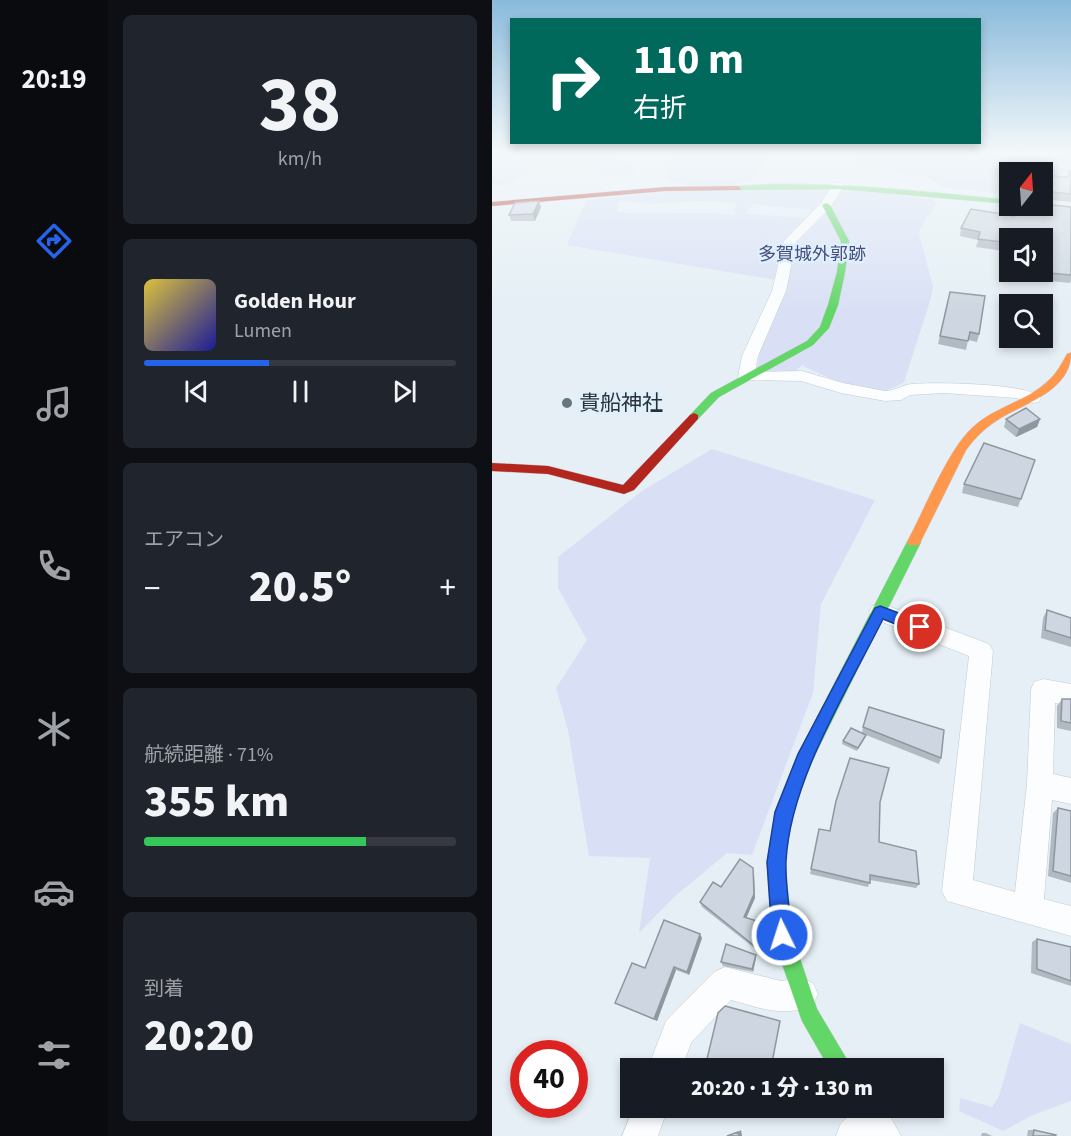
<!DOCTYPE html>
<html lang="ja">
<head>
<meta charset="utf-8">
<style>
  body { margin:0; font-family:"Source Sans 3","Noto Sans JP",sans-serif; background:#20242c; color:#f1f3f6; height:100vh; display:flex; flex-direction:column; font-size:22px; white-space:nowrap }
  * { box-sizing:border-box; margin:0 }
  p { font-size:20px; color:#9ea1a6 }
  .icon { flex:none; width:33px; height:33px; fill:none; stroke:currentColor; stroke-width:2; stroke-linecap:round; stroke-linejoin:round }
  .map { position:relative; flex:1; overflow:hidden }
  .side { display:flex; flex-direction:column; gap:15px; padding:15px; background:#0d0f14; width:384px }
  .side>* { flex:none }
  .banner { position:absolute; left:18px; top:18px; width:471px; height:126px; border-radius:0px; box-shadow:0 3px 9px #0003; background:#00695c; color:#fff; overflow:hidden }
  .needle { width:39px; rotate:17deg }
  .controls { position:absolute; left:507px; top:162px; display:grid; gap:12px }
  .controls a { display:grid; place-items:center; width:54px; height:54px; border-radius:0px; background:#171b24; box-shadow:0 3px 9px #0003; font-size:30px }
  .speed { position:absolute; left:18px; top:1040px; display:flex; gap:12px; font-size:30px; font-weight:700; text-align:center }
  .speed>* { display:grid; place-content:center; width:78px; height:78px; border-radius:50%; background:#171b24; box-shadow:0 3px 9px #0003; line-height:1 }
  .speed .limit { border:9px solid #d22; background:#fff; color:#111 }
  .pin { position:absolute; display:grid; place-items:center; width:51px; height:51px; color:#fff; margin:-26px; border:3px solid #fff; border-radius:50%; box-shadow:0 2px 6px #0007 }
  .me { position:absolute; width:66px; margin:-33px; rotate:356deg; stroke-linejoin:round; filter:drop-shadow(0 0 4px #0008) }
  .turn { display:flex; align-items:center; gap:21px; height:126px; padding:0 24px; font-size:27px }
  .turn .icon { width:78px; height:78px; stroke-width:2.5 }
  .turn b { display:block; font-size:42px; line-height:51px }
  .big { font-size:45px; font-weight:800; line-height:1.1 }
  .side .tile { flex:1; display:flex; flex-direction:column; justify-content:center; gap:9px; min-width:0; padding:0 21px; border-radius:9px; background:#20242c }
  .side .dial { align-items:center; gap:0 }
  .dial b { font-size:78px; line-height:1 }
  .song { display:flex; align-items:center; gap:18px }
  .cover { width:72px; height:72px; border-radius:9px; background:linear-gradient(135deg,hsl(50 70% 55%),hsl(240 70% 35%)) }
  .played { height:6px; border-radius:3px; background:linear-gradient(90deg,#2563eb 40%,#363941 40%) }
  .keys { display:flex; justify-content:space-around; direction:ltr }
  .heat { display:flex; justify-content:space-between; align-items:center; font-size:33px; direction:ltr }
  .charge { height:9px; border-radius:4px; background:linear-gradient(90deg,#34c759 71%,#363941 0) }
  .trip { position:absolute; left:128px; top:1058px; width:324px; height:60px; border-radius:0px; background:#171b24; box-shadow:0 3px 9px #0003; font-weight:800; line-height:60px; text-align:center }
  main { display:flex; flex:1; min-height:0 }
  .tabs { display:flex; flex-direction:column; width:108px; justify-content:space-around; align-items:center; background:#090b0e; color:#9ea1a6 }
  .tabs .icon { width:42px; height:42px }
  .tabs .current { color:#2563eb }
  .tabs b { font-size:27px; color:#f1f3f6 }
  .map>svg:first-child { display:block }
  .green { fill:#d9e0f5; fill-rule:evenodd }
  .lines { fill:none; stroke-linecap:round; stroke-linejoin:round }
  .street-casing { stroke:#c2cbd0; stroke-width:1 }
  .fast-casing { stroke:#c2cbd0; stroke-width:1 }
  .slow-casing { stroke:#c2cbd0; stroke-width:1 }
  .jam-casing { stroke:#c2cbd0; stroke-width:1 }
  .street { fill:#fbfdfe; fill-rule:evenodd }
  .fast { fill:#63d668; fill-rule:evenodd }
  .slow { fill:#ff974d; fill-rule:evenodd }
  .jam { fill:#b3261e; fill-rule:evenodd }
  .wall { fill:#b1b9c2 }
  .shaded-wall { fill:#90969e }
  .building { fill:#ced7e1; stroke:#90969e; stroke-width:1.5 }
  .route { fill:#2563eb; stroke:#184099; stroke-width:1.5 }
  .poi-dot { fill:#6a747a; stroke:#def0fc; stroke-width:2 }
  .labels { text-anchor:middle; stroke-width:5; stroke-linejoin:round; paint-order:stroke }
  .far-park-label { font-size:18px; fill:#484c7f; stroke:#def0fc }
  .poi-label { font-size:21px; fill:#283137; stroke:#def0fc; text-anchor:start }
</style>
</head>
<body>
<main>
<nav class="tabs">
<b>20:19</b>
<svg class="icon current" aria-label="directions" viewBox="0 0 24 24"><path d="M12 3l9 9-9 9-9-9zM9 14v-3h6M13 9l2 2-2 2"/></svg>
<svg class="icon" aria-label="music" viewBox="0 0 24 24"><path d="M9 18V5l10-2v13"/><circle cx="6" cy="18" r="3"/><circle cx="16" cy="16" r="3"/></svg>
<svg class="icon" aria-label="phone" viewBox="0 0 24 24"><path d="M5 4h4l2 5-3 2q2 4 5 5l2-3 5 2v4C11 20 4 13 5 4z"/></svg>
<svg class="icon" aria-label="climate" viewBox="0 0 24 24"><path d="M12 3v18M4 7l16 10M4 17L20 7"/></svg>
<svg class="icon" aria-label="car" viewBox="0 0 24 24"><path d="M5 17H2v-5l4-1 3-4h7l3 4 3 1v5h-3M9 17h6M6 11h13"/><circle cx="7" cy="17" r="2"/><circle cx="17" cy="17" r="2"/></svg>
<svg class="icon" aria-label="filters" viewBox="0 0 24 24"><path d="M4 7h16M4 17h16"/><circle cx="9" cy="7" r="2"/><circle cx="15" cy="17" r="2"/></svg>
</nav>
<section class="side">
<div class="tile dial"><b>38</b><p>km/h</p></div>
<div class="tile">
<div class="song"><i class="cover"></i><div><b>Golden Hour</b><p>Lumen</p></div></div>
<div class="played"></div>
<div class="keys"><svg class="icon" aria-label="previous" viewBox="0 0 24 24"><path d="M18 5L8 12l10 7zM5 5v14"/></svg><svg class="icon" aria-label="pause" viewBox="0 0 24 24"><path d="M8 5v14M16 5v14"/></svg><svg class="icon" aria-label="next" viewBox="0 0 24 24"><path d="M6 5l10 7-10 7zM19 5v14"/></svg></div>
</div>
<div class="tile"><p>エアコン</p>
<div class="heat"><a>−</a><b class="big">20.5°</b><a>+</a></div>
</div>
<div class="tile"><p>航続距離 · 71%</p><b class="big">355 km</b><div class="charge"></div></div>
<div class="tile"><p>到着</p><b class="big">20:20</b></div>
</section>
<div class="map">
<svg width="579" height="1136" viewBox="0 0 579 1136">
  <rect width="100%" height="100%" fill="#e5eff5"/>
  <path class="green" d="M0,152H117L144,167L142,176C122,180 115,173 96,170C75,166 50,166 30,172C25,185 12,184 0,186Z
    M178,152H579V168L562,180H551L550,172H518L517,195L449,187L438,179L428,175L365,167L362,164L365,156L358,154L286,155L277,158L259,181C234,187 199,189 175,180Z
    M342,187L440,199L446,203L433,220L427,233L441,287L438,301L412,382C407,385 401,388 395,390C374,396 330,375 311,366V364L301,373H282L265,367L268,350L296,282L75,245L94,200L170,192ZM128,201L160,204L209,201L245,203L241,212L244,213L243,215C204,210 165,216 125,212ZM261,204L319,210L314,218L253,214Z
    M220,449L383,500L329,604L321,693L260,855L235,853L182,897L147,933L158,858L97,856L76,730L64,688L95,640L66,588V557L150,491Z
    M528,1023L579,1044V1101L541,1115L511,1131L467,1111L468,1098L500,1107L507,1096Z"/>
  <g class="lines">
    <defs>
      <path id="street" d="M346,182L352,185L338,208L304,242L294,291L266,356L263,372L310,371L351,383L393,391C403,391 410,385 420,384C441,382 538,383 549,398L547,402L541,403L524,398L452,393L418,395L409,400L393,401L349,393L309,381L248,380L246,377L250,356L280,291L292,241L329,203L342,183Z
        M388,603L497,644L501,651L481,880L523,892L535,784L539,690L542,682L551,679L579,684V706L563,703L561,774L579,778V804L560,800L552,899L579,906V936L455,901L450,891L477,656L380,618L377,612L380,606Z
        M233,967L289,981L310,978L321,983L326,994L321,1005C291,1018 269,1008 239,1000L199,1043L190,1068H156L174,1021L222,972Z
        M142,1107H176L166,1136H130Z
        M356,1107H393L409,1136H344L349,1123L359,1114Z"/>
      <path id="fast" d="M279,184C359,183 438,192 518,200V204L348,189L245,190L241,188L245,186Z
        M334,203L338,205L357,241L353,272L346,305L337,328L321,345L227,397L206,419H198V415L219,393L315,341L328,327L336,305L345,272L349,241L330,205Z
        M422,537L429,542L319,763L301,812L293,862L300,935L325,1009L360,1068H337L310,1021L280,935L275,862L283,812L306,754L415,542Z"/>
      <path id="slow" d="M579,353C579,392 531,403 504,421C492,429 483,438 474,450L427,545H417L415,542C432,511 455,452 479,429C501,407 535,402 557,380C565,373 570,363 575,354Z"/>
      <path id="jam" d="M245,186L249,188L248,190L173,191L0,206V202L173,187Z
        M202,413L206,415V419L142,490L132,494L56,474L0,471V463L56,466L131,485L198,415Z"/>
    </defs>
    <use href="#street" class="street-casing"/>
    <use href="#fast" class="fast-casing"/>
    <use href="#slow" class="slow-casing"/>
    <use href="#jam" class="jam-casing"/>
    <use href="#street" class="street"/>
    <use href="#fast" class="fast"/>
    <use href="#slow" class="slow"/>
    <use href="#jam" class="jam"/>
  </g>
  <path class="wall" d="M579,171V202L550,199V174L568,177H576Z
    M49,207L43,221H19L17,215Z
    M579,207V280L578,283L530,278L531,272H550V238H518V252L484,247L486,240L468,236L469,228L522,216Z
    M458,292L487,334L485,342L476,340L474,350L446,344Z
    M514,419H548L545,427L524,437L512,427Z
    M543,460L526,507L470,493L472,484Z
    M555,610L579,618V647L549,638L551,618Z
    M570,699H579V731L565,728V706Z
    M371,727L449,758L447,764L374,735L373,738L365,751L350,744L351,741L370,733Z
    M388,802L387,842L427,884L424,888L378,880L376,887L318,874L319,869L338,831Z
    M566,808L579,811V883L556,876L561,813Z
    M229,887L263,898L254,917L269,940L266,951L210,907L208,902Z
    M210,938L197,975L184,970L165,1021L123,1003Z
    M545,939L579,947V986L539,973L540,942Z
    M264,958L261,972L231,966L229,962Z
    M215,1059L279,1068H253L217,1060Z
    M536,1130H542L563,1136H535Z
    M490,1133H494L500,1136H489Z"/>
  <path class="shaded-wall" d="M47,201L49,207L43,221L41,214Z
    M548,419L545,427L524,437L527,429Z
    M262,873L263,898L253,921L252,917Z
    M208,934L210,938L197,975L195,972Z
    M264,955V958L261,972L260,969Z
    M182,967L184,970L165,1021L162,1019Z
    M249,1130L250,1136H247L246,1132Z"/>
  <path class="building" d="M577,171H579V194L551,191L550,192V174L568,177H576Z
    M47,201L41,214L17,215L23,203Z
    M550,204L579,207V275L546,272H550V238H518V243L486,239L488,232L469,228L479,209L522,216L527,206H550Z
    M458,292L493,296L487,334L478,332L476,341L448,336Z
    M534,408L548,419L527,429L514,419Z
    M492,443L543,460L529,499L472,484Z
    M555,610L579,618V638L553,630Z
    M570,699H579V723L569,721Z
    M377,707L452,730L449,758L371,727Z
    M359,728L374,735L366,748L351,741Z
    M358,758L397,768L388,802L387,842L424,851L427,884L378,875V883L319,869L327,829L338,831L344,801Z
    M566,808L579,811V876L561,871Z
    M248,859L261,868L262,894L252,917L265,921L268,936L265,948L208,902L221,882L229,887Z
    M172,920L208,934L195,972L182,967L162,1019L123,1003L140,963L153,968Z
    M545,939L579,947V981L545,969Z
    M234,944L264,955L260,969L229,962Z
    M233,1006L288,1021L279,1068H257L215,1059L226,1013Z
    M542,1130L564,1135L563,1136H541Z
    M246,1132L247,1136H235Z"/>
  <linearGradient id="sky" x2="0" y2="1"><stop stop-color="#8abadb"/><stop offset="0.49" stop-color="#f3f8fa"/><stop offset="1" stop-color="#f3f8fa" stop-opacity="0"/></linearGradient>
  <rect width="579" height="311" fill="url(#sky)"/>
  <path class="route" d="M388,606L434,623L436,627L434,632L428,634L391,619C355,691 298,781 294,861C293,885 298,911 300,935L297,942L290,945L283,942L280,935L275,862L283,812L306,754L383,608Z"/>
  <circle class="poi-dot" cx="75" cy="403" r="6"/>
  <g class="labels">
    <g class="far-park-label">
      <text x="320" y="260">多賀城外郭跡</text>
    </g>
    <g class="poi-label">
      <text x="87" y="410">貴船神社</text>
    </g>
  </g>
</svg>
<div class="controls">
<a><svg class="needle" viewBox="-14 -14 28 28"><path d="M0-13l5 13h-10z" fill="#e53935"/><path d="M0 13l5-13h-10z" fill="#9ea1a6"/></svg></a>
<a><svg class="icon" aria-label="sound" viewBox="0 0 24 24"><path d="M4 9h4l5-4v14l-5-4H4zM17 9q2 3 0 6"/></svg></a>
<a><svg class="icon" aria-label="search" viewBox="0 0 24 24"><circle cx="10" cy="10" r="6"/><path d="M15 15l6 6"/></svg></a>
</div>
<div class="speed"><div class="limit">40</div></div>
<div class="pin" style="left:428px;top:627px;background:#d93025"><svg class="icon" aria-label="arrive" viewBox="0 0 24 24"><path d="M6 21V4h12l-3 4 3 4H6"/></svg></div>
<svg class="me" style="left:290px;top:935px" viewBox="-20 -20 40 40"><circle r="17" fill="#2563eb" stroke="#fff" stroke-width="3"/><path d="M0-11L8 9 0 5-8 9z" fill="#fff"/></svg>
<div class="trip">20:20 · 1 分 · 130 m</div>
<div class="banner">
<div class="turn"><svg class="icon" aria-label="right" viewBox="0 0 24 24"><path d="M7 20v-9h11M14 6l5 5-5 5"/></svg><div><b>110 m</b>右折</div></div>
</div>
</div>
</main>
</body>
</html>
